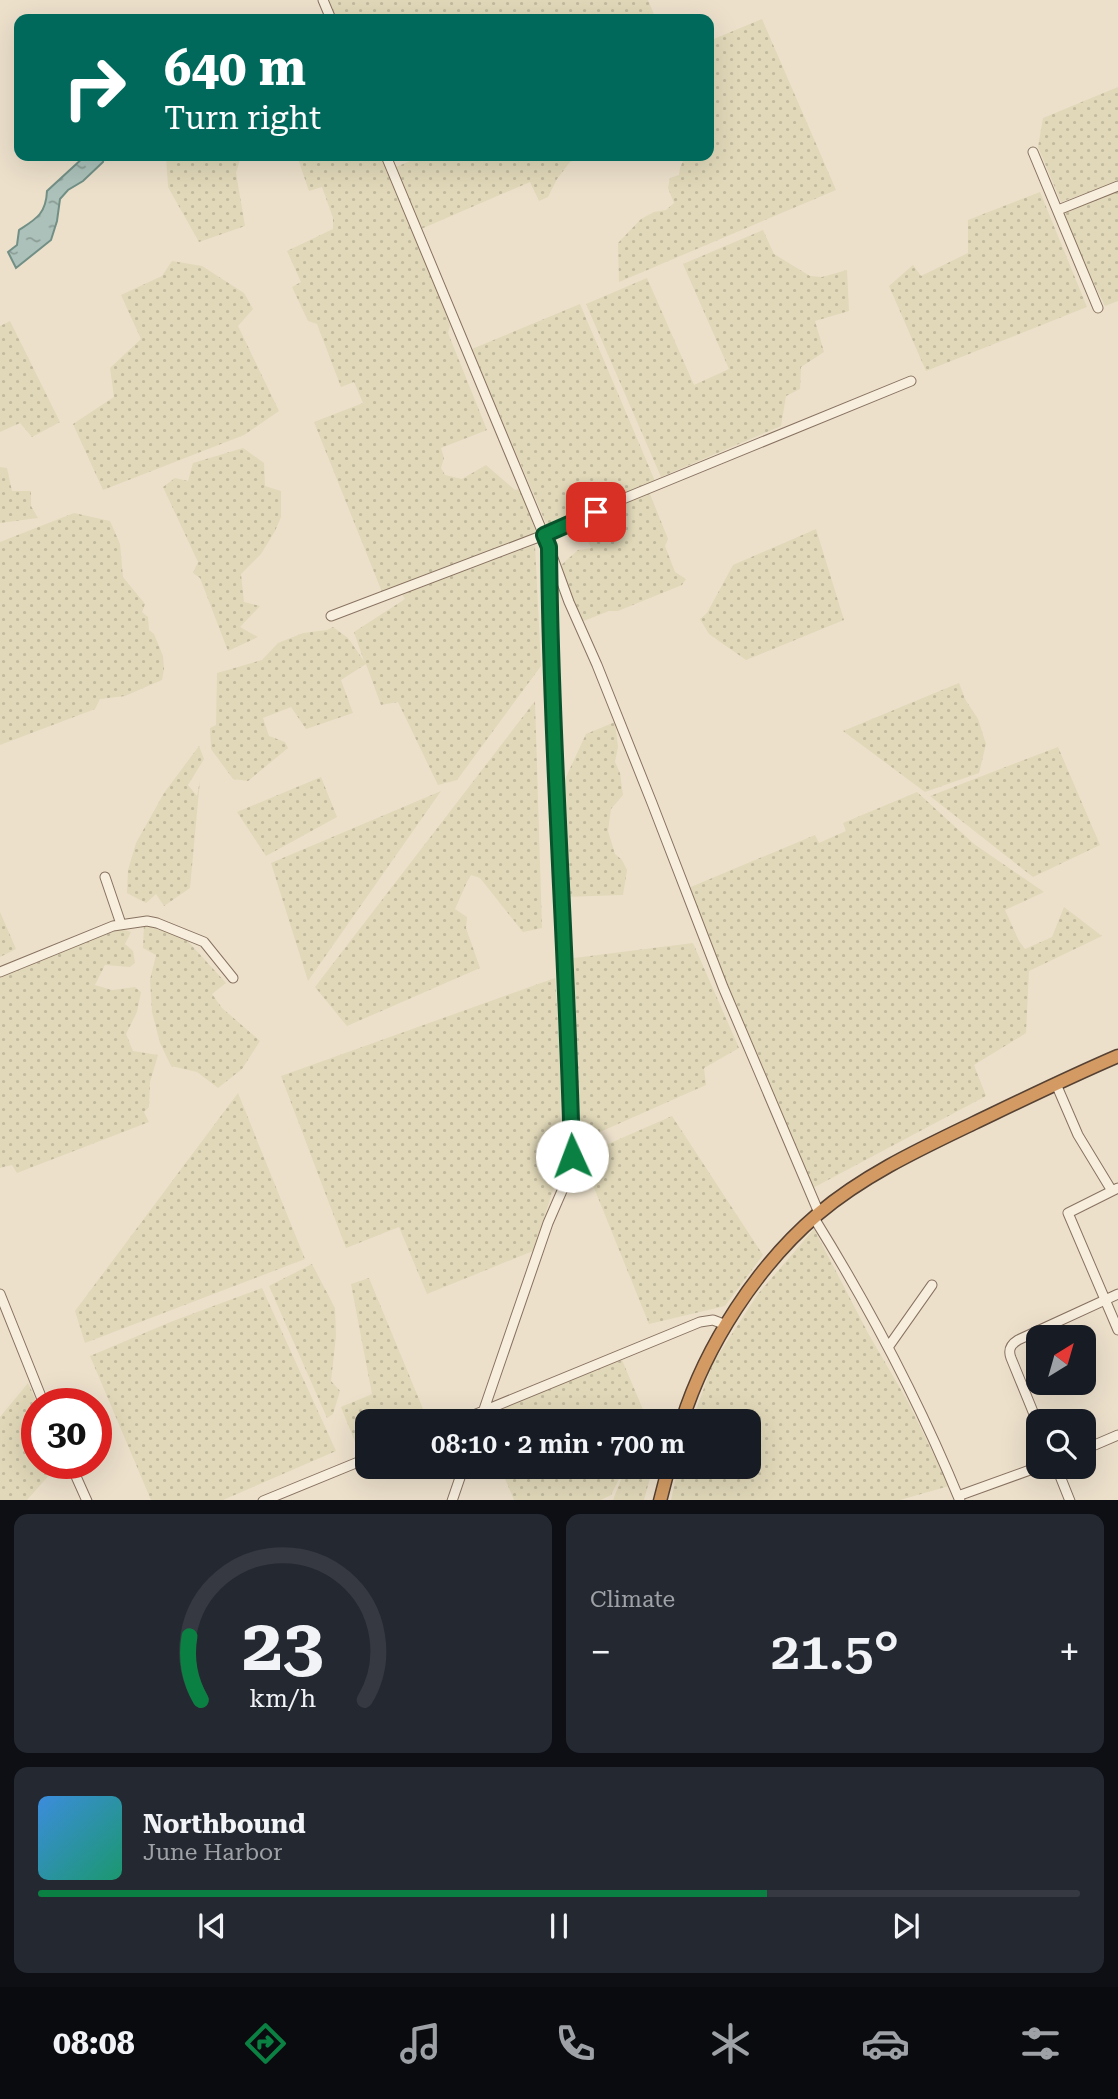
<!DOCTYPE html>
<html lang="en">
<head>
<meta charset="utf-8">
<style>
  body { margin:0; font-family:"Roboto Serif",serif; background:#242831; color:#f1f3f6; height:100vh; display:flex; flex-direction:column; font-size:26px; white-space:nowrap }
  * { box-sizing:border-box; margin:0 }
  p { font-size:23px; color:#9ea1a6 }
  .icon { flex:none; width:38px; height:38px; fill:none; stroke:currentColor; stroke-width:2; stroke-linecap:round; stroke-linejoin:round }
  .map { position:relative; height:1500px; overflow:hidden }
  .panel { display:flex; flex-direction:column; gap:14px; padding:14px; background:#0d0f14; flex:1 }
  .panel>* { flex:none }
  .top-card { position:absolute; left:14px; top:14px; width:700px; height:147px; border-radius:14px; box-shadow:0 7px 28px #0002; background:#00695c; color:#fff; overflow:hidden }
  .needle { width:46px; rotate:37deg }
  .buttons { position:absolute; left:1026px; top:1325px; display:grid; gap:14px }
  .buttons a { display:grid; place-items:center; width:70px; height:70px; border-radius:14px; background:#171b24; box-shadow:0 7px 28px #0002; font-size:35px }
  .speed { position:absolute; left:21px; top:1388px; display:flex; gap:14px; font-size:35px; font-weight:700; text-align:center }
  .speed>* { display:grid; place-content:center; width:91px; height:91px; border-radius:50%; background:#171b24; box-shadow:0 7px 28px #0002; line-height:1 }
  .speed .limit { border:10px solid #d22; background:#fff; color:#111 }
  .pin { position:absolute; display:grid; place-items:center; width:60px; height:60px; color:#fff; margin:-30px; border-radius:14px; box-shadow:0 4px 10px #0006 }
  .me { position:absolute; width:77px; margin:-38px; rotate:358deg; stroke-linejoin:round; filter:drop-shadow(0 0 5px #0008) }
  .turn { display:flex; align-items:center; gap:24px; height:147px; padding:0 35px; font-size:32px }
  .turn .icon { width:91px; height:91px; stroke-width:2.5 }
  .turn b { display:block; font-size:49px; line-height:60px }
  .big { font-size:52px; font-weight:600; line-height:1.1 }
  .panel .tile { flex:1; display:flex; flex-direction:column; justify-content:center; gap:10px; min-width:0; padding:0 24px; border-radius:14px; background:#242831 }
  .panel .dial { align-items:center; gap:0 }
  .dial svg { height:182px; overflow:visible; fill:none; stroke:#363941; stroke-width:7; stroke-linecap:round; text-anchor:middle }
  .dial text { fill:#f1f3f6; stroke:none }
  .song { display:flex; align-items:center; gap:21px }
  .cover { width:84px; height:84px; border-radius:10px; background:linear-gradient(135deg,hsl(210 70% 55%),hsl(160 70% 35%)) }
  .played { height:7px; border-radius:4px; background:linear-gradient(90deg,#0b8043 70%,#363941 70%) }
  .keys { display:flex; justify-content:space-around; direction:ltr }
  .heat { display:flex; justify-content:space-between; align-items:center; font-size:38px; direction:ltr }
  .panel .tiles { flex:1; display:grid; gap:14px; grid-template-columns:1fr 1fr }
  .tile:last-child { grid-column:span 2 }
  .trip { position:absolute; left:355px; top:1409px; width:406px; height:70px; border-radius:14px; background:#171b24; box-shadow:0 7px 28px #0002; font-weight:600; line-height:70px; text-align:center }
  .tab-bar { display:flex; height:112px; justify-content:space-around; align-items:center; background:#090b0e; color:#9ea1a6 }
  .tab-bar .icon { width:49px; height:49px }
  .tab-bar .selected { color:#0b8043 }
  .tab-bar b { font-size:32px; color:#f1f3f6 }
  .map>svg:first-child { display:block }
  .farmland { fill:url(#farmland-dots) }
  .water { fill:url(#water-ripples); stroke:#728f86; stroke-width:2 }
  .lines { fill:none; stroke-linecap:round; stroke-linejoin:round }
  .minor-casing { stroke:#887260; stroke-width:11 }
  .highway-casing { stroke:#564133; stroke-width:15 }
  .minor { stroke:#f7eede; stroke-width:9 }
  .highway { stroke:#d39b63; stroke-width:12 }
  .route-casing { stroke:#07532c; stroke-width:18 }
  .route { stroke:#0b8043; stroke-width:12 }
</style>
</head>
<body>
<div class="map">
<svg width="1118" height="1501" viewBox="0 0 1118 1501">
  <defs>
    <pattern id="farmland-dots" width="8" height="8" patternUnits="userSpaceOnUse" patternTransform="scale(1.75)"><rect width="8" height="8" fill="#e1d8b9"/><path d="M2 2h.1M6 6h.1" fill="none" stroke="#c2ba9f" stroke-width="1.8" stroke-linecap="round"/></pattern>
    <pattern id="water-ripples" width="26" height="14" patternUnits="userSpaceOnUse" patternTransform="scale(1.75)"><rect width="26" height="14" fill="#abc1b9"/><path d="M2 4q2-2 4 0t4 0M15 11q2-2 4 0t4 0" fill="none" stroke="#8c9d96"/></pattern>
  </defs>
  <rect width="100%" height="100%" fill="#ece0cb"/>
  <path class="farmland" d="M329,0H648L656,19H337Z
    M762,19L836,190L619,282L618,243L641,219L654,212L666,210L674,203L668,188L670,178L679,175L680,168L685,156H709V41Z
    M1118,87V182L1061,202L1038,147L1043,118Z
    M166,156H241L236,173L245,226L199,242L168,187Z
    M297,156H392L396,167L422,156H586L570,162L557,179L548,197L539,201L530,182L421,229L407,201L450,326L448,333L487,430L441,448L444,458L441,468L445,475L462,479L486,465L515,490L522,488L540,536L415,586L535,545L541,666L457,780L438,785L398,702L381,705L366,664L341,680L353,713L306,729L291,707L263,718L269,736L285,742L288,748L248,781L233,779L211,749L210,728L216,725L217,673L262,660L278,643L303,633L327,630L333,627L348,638L364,661L354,632L405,599L400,591L384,597L314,422L363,403L354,382L341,387L317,324L308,321L292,287L301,282L287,251L333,229V218L322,187L309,191Z
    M1118,186V301L1105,306L1058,210Z
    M1040,192L1087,307L926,371L889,286L913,265L921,276L968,253V220Z
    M763,230L774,254L810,276L822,277L847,270L849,311L815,321L824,352L801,367L800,389L786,396L781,426L661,477L586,304L647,278L694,385L729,369L683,264Z
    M172,261L202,266L244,293L253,309L238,326L279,411L244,435L103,490L73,424L114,397L110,368L141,339L121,295L162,276Z
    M580,304L655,481L547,526L472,349Z
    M10,321L60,422L32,437L20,423L0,432V326Z
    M243,448L264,463L265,486L281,491V517L275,531L261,554L241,574L244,602L260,606L240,627L258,637L228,651L200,578L193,573L198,562L163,487L175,478L188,481L193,463Z
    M0,467L7,468L12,491H31V506L38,518L0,523Z
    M648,489L668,539L665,546L675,572L686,579L682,585L618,611H609L581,622L560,566L578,550L591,548L578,520Z
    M74,513L110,521L120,544L123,577L145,604L142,612L148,617L149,630L154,634L163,656L164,669L162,680L125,696L100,699L95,709L0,745V542Z
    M816,529L844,620L746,660L709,634L700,619L707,613L733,565Z
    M959,683L965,699L978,719L986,744L979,773L925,792L843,731Z
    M535,701L542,928L523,932L480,878L471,875L467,882L455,909L467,917L466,928L480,968L347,1026L315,987Z
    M615,722L618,747L615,762L620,773L623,795L611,809L608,831L615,854L622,860L627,870L623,895L564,897L561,788L586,734Z
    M199,746L204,759L188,785L197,796L200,780L190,888L164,906L156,894L146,903L127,893L128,870L136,843L164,793Z
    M1058,747L1100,845L1033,877L930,796Z
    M321,777L337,817L266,856L237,812Z
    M441,791L308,981L271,863Z
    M917,792L974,844L1044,892L1005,910L1019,941L1025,949L1052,937L1064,907L1102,936L1029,971L1026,1033L974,1065L986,1096L811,1189L686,889L815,835L819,843L846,831L843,823Z
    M0,912L16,949L0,957Z
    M144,923L184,937L226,983L212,994L222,1008L260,1041L242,1069L218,1088L197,1072L171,1066L160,1043L152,1012L150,980L156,955L143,948Z
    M112,926L131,932L125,944L133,951L135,963L130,967L105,965L95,985L112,990L135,987L141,992L137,1012L126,1034L133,1051L158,1055L150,1082L149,1107L144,1112L149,1122L17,1173L12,1165L0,1168V970Z
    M693,943L739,1048L704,1068L706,1085L575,1143L574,958Z
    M555,978L561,1067L560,1169L533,1251L427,1294L399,1227L346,1248L281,1076Z
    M238,1093L305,1259L85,1343L75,1311Z
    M672,1116L763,1255L725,1306L649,1324L582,1158L599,1148Z
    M814,1229L868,1333L908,1402L949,1486L900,1500H671L678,1467L749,1466V1421H692L713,1363L758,1294Z
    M312,1264L335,1308L336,1336L331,1381L340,1391L333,1414L327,1418L269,1286Z
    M369,1278L428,1421H368L367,1454L361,1457L341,1407L372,1394L351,1284Z
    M262,1288L336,1451L223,1500H151L90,1356L173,1321Z
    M622,1360L647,1419L646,1421H487L488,1412Z
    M28,1383L37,1403V1463H60L27,1500H0V1417Z
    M500,1467H625L611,1495L599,1501L514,1500Z
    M626,1467H653L644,1500H613Z"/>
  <path class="water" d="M85,156H104L103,162L83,181L68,190L60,199L57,221L51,240L16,268L8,252L17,245L19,230C36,219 46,214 47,191Z"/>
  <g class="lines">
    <defs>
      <path id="minor" d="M323,0L331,19
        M1033,152L1098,308
        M386,156L550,550L569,602L597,665L652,803L723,987L819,1213
        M1058,210L1118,186
        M331,616L544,535L613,503L911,381
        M105,877L121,924
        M0,972L113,926L147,921L157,923L204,942L233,978
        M1056,1084L1078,1135L1112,1191
        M1118,1188L1068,1213L1118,1330
        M814,1218C871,1310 919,1401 960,1501
        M0,1294L44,1404
        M889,1346L932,1285
        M459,1421L700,1322L713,1320L726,1325
        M480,1421L548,1223L568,1177L572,1162L566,972L557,816L549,556
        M1038,1424L1011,1358C1008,1350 1010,1345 1018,1340L1118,1294
        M1083,1450L1118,1435
        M70,1463L87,1501
        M1056,1466L1070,1501
        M958,1496L1041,1466
        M263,1501L368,1458
        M452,1501L464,1466"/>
      <path id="highway" d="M682,1421C706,1345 757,1266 818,1214C864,1175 920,1149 974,1123C1022,1100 1069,1077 1118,1056
        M660,1501L669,1466"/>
    </defs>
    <use href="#minor" class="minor-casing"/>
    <use href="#highway" class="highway-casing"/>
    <use href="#minor" class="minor"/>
    <use href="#highway" class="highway"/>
  </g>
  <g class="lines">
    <defs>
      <path id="route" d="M572,1156C567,953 551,750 549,547L544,535L596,512"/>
    </defs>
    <use href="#route" class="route-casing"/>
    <use href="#route" class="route"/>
  </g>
</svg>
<div class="buttons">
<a><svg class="needle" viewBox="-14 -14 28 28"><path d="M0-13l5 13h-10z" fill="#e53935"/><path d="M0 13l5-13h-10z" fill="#9ea1a6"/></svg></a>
<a><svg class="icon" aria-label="search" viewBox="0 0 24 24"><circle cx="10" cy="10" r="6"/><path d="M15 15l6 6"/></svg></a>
</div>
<div class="speed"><div class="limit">30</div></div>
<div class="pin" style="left:596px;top:512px;background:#d93025"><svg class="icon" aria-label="arrive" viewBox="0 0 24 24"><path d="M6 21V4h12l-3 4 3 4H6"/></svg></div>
<svg class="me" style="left:572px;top:1156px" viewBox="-20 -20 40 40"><circle r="19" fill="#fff"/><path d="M0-13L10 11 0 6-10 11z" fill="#0b8043"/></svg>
<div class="trip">08:10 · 2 min · 700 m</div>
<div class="top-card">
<div class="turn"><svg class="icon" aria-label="right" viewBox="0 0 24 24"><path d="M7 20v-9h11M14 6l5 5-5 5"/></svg><div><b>640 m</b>Turn right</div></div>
</div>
</div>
<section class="panel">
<div class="tiles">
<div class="tile dial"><svg viewBox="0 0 100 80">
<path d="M14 69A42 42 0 1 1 86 69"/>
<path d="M14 69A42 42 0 0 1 9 41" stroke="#0b8043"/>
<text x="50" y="56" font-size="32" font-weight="700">23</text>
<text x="50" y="72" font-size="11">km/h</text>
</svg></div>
<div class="tile"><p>Climate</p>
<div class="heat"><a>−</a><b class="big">21.5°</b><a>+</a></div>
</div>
<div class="tile">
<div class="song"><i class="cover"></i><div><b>Northbound</b><p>June Harbor</p></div></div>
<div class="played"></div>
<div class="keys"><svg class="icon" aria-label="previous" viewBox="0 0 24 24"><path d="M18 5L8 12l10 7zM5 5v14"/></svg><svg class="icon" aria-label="pause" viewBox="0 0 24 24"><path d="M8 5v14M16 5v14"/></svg><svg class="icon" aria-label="next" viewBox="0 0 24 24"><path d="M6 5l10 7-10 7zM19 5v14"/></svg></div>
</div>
</div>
</section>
<nav class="tab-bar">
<b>08:08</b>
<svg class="icon selected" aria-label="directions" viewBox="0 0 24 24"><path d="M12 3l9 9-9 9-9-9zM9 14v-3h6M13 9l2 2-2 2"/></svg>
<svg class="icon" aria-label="music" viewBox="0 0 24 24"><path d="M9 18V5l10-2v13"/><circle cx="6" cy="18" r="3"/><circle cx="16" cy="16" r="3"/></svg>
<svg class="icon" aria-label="phone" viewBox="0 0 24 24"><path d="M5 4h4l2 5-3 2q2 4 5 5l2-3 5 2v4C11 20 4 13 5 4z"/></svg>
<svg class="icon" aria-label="climate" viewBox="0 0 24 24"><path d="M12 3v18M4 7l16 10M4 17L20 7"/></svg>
<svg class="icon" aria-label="car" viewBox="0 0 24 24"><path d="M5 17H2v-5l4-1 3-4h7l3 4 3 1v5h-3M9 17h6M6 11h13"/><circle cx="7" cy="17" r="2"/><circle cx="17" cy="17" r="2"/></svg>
<svg class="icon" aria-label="filters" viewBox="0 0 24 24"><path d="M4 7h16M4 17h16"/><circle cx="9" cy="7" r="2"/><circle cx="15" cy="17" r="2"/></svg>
</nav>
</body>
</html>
